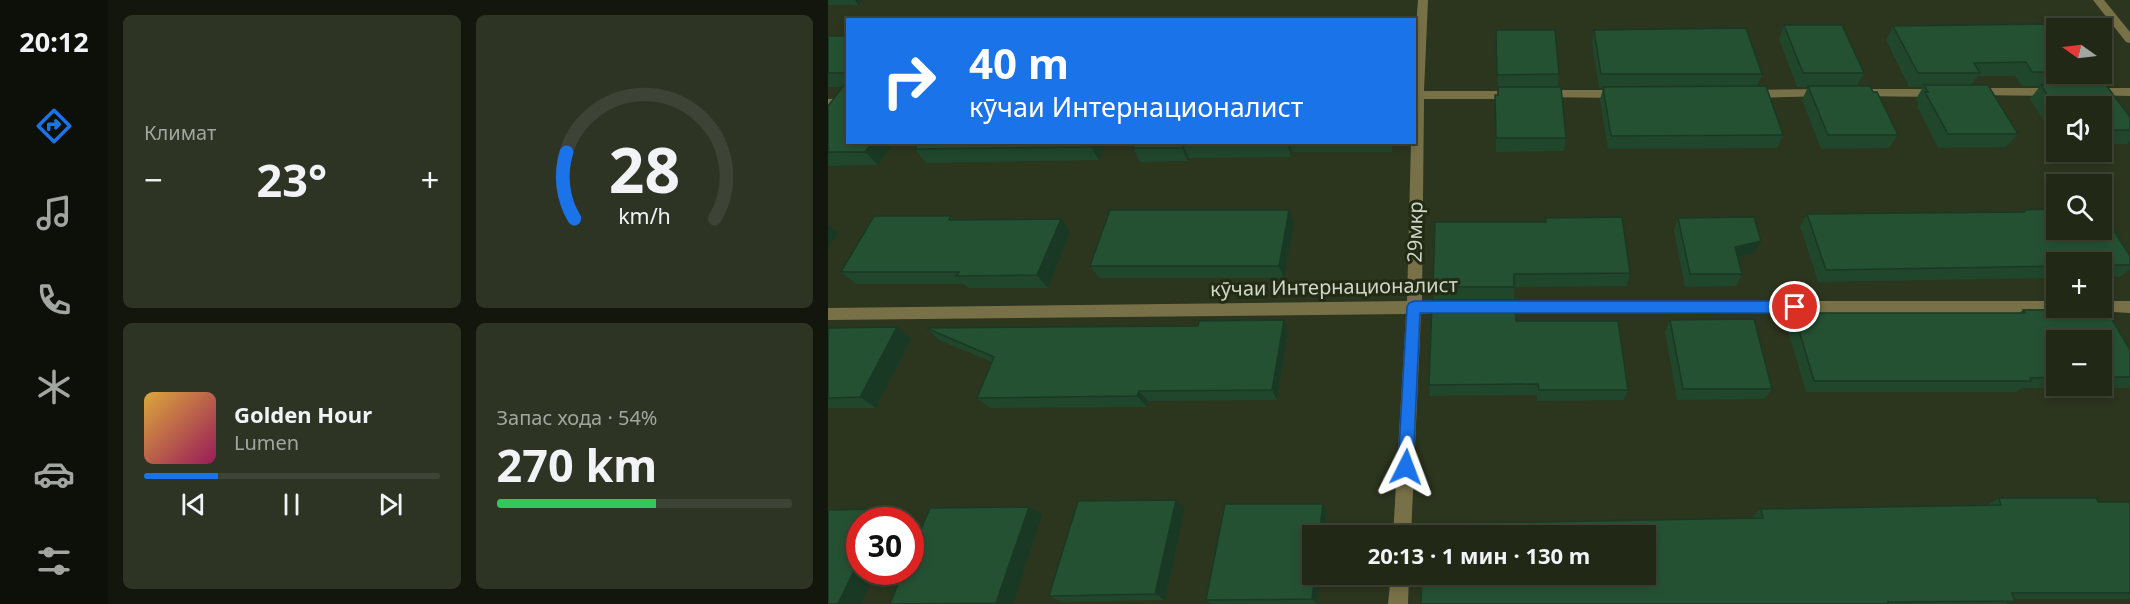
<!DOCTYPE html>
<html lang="ru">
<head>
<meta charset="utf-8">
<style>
  body { margin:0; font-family:"Noto Sans",sans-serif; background:#2d3423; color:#f1f3f6; height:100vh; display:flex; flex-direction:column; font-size:22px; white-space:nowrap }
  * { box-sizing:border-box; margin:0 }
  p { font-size:20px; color:#a2a6a1 }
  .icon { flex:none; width:33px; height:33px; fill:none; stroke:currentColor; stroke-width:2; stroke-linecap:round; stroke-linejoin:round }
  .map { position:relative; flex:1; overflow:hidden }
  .drawer { display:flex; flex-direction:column; gap:15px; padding:15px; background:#12160c; width:720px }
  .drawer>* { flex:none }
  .banner { position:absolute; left:18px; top:18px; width:570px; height:126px; border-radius:0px; box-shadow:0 3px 9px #0003,0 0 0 2px #3e4435; background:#1a73e8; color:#fff; overflow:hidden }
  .needle { width:39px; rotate:284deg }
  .tools { position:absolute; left:1218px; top:18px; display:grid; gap:12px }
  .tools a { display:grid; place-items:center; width:66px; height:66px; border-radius:0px; background:#212816; box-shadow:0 3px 9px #0003,0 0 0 2px #3e4435; font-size:30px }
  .speed { position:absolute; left:18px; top:507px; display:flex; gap:12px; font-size:30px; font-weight:700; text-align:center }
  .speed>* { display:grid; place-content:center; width:78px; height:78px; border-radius:50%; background:#212816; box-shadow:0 3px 9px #0003,0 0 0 2px #3e4435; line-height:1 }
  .speed .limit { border:9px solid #d22; background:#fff; color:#111 }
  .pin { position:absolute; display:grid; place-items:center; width:51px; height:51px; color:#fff; margin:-26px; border:3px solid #fff; border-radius:50%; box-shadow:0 2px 6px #0007 }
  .me { position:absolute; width:66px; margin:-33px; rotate:3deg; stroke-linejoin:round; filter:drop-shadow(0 0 4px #0008) }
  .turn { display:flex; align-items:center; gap:21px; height:126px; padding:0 24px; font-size:27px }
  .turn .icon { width:78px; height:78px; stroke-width:2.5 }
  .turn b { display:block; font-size:42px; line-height:51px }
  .big { font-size:45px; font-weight:700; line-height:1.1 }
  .drawer .card { flex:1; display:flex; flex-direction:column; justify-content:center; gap:9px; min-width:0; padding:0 21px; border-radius:9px; background:#2d3423 }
  .drawer .dial { align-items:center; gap:0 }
  .dial svg { height:156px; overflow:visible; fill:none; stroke:#3e4435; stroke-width:7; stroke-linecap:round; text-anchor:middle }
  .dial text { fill:#f1f3f6; stroke:none }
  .song { display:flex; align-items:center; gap:18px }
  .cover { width:72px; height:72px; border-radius:9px; background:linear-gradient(135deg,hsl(40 70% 55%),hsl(330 70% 35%)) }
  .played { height:6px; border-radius:3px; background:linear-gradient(90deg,#1a73e8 25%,#3e4435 25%) }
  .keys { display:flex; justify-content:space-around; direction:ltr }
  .heat { display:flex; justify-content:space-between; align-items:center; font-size:33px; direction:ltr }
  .charge { height:9px; border-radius:4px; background:linear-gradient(90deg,#34c759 54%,#3e4435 0) }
  .drawer .tiles { flex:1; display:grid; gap:15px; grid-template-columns:repeat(2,1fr) }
  .trip { position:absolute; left:474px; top:525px; width:354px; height:60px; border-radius:0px; background:#212816; box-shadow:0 3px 9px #0003,0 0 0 2px #3e4435; font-weight:700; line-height:60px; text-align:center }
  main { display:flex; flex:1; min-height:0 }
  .tab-bar { display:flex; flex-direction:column; width:108px; justify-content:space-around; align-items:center; background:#0d1009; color:#a2a6a1 }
  .tab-bar .icon { width:42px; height:42px }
  .tab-bar .active { color:#1a73e8 }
  .tab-bar b { font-size:27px; color:#f1f3f6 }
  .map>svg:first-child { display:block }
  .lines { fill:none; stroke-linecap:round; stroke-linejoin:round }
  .minor { fill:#787148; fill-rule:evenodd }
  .wall { fill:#20462c; fill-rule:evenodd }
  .shaded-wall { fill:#1a3924 }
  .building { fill:#255133; stroke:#1a3924; stroke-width:1.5 }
  .route { fill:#1a73e8; stroke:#114b97; stroke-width:1.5 }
  .labels { text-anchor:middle; stroke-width:6; stroke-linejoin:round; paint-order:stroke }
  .street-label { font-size:20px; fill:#d0d6c8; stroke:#222b14 }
</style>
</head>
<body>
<main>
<nav class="tab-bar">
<b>20:12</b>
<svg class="icon active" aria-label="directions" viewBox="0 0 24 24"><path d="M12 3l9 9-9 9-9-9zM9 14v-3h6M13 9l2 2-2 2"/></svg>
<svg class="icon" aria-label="music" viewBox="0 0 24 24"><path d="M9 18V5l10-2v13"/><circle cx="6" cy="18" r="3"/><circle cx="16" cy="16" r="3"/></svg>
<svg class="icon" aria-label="phone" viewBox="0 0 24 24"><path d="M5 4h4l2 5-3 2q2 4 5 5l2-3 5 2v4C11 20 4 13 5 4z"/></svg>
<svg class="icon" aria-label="climate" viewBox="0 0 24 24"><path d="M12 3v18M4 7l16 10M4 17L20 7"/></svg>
<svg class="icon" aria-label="car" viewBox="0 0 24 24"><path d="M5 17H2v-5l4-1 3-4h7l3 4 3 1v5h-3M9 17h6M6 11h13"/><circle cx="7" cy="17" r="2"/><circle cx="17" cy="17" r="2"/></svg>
<svg class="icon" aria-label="filters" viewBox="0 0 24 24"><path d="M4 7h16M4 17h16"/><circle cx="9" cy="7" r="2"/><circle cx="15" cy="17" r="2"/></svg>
</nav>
<section class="drawer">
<div class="tiles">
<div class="card"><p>Климат</p>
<div class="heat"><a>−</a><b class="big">23°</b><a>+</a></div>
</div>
<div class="card dial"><svg viewBox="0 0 100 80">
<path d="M14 69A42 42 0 1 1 86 69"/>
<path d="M14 69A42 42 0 0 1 10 35" stroke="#1a73e8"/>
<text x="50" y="56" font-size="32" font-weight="700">28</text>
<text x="50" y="72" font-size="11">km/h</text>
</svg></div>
<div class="card">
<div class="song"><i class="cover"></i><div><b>Golden Hour</b><p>Lumen</p></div></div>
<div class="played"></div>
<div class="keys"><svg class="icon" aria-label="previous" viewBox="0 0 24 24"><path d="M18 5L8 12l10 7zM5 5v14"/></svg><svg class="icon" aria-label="pause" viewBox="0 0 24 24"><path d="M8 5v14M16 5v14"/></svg><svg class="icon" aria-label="next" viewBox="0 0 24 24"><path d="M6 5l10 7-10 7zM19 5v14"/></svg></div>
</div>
<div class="card"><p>Запас хода · 54%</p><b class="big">270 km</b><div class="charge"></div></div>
</div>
</section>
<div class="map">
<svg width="1302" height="604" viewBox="0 0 1302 604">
  <rect width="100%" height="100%" fill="#2c351e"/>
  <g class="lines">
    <path class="minor" d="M590,0H600L596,91H690L696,95L690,99H596L594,301L628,303L631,307L628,311L593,314L583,536H565L578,314L0,320V308L579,301L583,142H586V52Z
      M1265,0H1276L1302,32V43L1298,42Z
      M1146,88H1227L1233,92L1227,96L1142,95V89Z
      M1263,88H1302V96L1259,95V89Z
      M996,89L1000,90V96L921,98L915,94L921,90Z
      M1029,89H1110L1116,93L1110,97L1025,96V90Z
      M714,90H792L798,94L792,98L710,97L708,94Z
      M20,98V106L0,107V99Z
      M668,301H1228V308H1235L1233,311L1228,313H668L663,311L660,307L663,303Z
      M1274,301H1302V313L1269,311L1267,308H1274Z
      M563,574H581L580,604H560Z"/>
  </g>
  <path class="wall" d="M0,0H34L30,5H0Z
    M956,25L1036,73L1029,86L1045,92L1070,135L1061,148L993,149L974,100L980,87H969L951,39Z
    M1065,26L1228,28V74H1267L1257,85L1302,117V141L1299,144H1274V106H1228V140L1202,99L1212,86H1194L1187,76H1150L1143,85L1190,134L1178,147L1110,148L1089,106L1090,104L1088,99L1095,87H1081L1058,40Z
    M668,30L731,74L730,87L738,138L736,151L668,152L667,95H669L670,88Z
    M766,30L934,74L929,86L955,135L949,148L780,149L772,100L775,88H771L764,44Z
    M0,36H20V142H66L50,165L0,166V106L15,87H0Z
    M91,142H278L271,160L98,163L87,149Z
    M307,142H565L564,152H464L463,157L361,158L360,161L312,162L305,148Z
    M1196,210L1302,256V269L1292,277H1274V262H1228V278L990,282L972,226L979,214L1194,212Z
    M123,216L126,220L242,232L220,288H141L136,284H28L13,272Z
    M717,218L802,273L799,286L686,287V299H606L605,287L717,222Z
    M850,218L933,241L926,253L910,258L914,274L908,286L857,287L846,231Z
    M466,223L456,278H271L262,266Z
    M1195,310L1302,350V387L1301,388H1194L1189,392H978L958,324L966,313H1191ZM1228,340H1274V386H1228Z
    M456,320L460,332L449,400L320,401L319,407L162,408L149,398L164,362L111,340L98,328L370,326Z
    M842,320L944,389L936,399L849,400L837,332Z
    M688,321L800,390L796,400L709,401V395L602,396L601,385Z
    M69,327L83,339L48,408H0V328Z
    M1171,498L1270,502H1302V599H1186L1187,601L1177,604H593L925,518L924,517L933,509L1159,505Z
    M495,504L499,512L484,574H493L489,604H384L378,600Z
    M357,508L337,600L234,602L221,596Z"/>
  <path class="shaded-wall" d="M27,0H34L30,5Z
    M44,142H66L50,165L37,152Z
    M264,142H278L271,160L263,147Z
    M460,142H461L464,152L463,157Z
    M355,145L361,158L360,161L354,148Z
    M461,210L466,223L456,278L451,266Z
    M233,219L242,232L220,288L209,275Z
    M0,225L10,233L0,248Z
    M933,241L926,253L901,260L907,247Z
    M456,320L460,332L449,400L444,390Z
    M69,327L83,339L48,408L32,397Z
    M311,391L320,401L319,407L309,396Z
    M348,500L357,508L337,600L327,594Z
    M495,504L499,512L497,536H491Z
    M201,507L214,515L185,604H169L168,603Z
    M54,509L71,517L70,520H49Z
    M32,558V572H47L33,604H10Z
    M487,574H493L489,604L484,599Z"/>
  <path class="building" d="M1232,24L1236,28H1228V72H1204L1198,62L1146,63L1152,73H1090L1065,26Z
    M956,25H1014L1036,73H975Z
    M918,28L934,74H773L766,30Z
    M668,30H727L731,74L669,75Z
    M0,36H20V73H0Z
    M20,80V142H44L37,152H0V106Z
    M1096,85H1160L1190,134H1120L1097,92H1100Z
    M1213,85H1278L1302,117V130H1274V106H1228V109Z
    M938,86L955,135L783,136L775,87Z
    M980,86H1042L1045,92H1049L1070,135H1000Z
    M670,87H733L738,138H668L667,95H670Z
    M91,142H264L263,147L87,149Z
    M307,142H460L459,144L355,145L354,148H305Z
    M1228,209V230H1274V212L1302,256V265H1274V262H1228V266L998,270L979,214L1197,212L1196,210Z
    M282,210H461L451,266H262Z
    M46,216H123L121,220L233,219L209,275L128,276L131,272H13Z
    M794,217L802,273L686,274V287H605L607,222H718L717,218Z
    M926,217L933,241L907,247L914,274H862L850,218Z
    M604,303H687L688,321H790L800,390H711L710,384L601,385Z
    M1278,309L1302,350V377H1274V340H1228V377L1202,378L1203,381H986L966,313H1197L1195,310Z
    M926,319L944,389H855L842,320Z
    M456,320L444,390L311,391L309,396L149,398L166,357L98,328L370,326L371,321Z
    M69,327L32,397L0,398V328Z
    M1171,498H1268L1270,502H1302V593H1184L1187,601L1060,602V604H593L594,574H818V536H596V524L935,518L933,509L1173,505Z
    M348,500L327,594L221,596L250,501Z
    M397,504H495L491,536H484V574H487L484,599L378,600Z
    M201,507L168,603L62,604L75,572H82V555L102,508Z
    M54,509L49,520H32V558L10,604H0V510Z"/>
  <path class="route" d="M586,301H967L971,303L973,307L971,311L967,313H592L585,467L583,472L578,474L572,472L570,467L579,307L581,303Z"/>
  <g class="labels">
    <g class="street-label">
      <text transform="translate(587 232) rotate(-89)" y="7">29мкр</text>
      <text transform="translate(506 287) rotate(-1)" y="7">кӯчаи Интернационалист</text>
    </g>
  </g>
</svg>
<div class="tools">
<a><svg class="needle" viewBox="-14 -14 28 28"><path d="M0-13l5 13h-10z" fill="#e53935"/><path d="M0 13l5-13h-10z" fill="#a2a6a1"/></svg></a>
<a><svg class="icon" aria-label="sound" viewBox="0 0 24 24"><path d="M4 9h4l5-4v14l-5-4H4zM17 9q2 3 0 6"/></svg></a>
<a><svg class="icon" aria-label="search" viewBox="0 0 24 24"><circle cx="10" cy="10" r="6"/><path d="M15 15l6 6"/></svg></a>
<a>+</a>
<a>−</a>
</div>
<div class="speed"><div class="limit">30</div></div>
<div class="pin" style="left:967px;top:307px;background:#d93025"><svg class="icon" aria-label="arrive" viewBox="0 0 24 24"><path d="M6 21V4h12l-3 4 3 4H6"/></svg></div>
<svg class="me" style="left:578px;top:467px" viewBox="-20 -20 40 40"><path d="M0-17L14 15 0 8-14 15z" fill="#1a73e8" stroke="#fff" stroke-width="4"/></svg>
<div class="trip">20:13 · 1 мин · 130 m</div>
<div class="banner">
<div class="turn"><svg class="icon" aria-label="right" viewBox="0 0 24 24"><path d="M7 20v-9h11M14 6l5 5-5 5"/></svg><div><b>40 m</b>кӯчаи Интернационалист</div></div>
</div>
</div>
</main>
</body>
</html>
